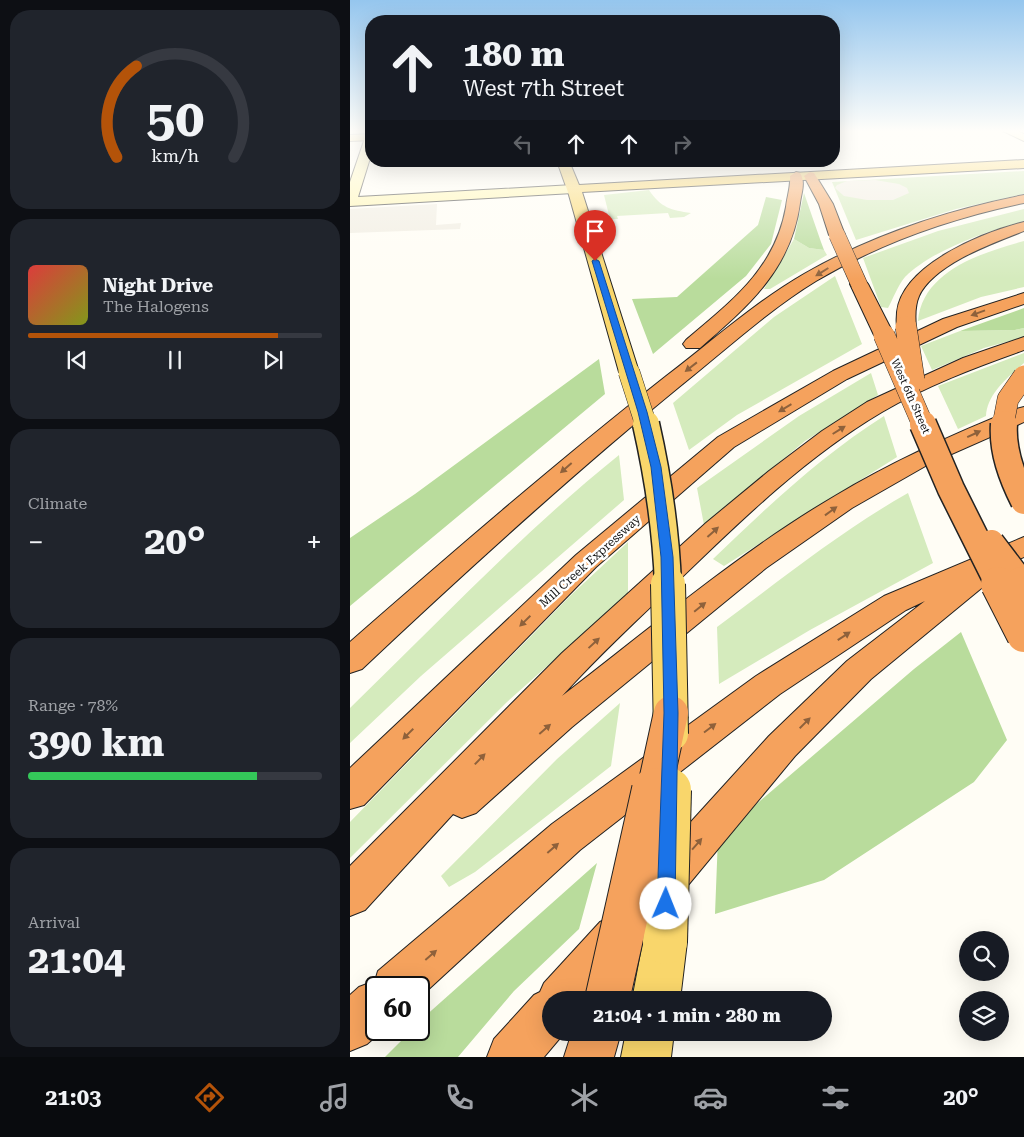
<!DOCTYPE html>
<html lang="en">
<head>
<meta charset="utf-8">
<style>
  body { margin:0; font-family:"Roboto Serif",serif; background:#20242c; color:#f1f3f6; height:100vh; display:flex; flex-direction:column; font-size:19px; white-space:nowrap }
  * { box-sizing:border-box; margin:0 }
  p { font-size:16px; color:#9ea1a6 }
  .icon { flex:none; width:28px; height:28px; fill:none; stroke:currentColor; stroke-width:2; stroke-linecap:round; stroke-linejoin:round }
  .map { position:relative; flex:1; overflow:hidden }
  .sheet { display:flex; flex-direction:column; gap:10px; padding:10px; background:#0d0f14; width:350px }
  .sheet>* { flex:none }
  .banner { position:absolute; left:15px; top:15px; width:475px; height:152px; border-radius:20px; box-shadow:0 5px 20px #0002; background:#171b24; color:#f1f3f6; overflow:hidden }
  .buttons { position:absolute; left:609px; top:931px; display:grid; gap:10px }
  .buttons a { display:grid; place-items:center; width:50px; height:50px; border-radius:50%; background:#171b24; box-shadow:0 5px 20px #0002; font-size:25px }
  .speed { position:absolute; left:15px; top:976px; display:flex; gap:10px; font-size:25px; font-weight:700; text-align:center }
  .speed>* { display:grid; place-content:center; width:65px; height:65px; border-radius:50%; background:#171b24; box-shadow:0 5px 20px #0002; line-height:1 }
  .speed .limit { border:2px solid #111; border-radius:8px; background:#fff; color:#111 }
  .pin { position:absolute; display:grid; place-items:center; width:42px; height:42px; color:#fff; margin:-51px -21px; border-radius:50% 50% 50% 0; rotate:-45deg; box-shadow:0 0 5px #0007 }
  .pin .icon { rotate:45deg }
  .me { position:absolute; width:55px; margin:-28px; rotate:1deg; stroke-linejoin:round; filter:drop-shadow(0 0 4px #0008) }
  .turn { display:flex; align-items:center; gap:18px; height:105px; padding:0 15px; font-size:22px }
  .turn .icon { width:65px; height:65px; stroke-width:2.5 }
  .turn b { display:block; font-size:35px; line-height:42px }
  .lanes { display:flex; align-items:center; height:48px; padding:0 15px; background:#0003; justify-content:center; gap:25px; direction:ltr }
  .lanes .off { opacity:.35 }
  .big { font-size:38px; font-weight:700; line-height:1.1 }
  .sheet .widget { flex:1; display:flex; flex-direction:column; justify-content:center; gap:8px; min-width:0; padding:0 18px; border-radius:20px; background:#20242c }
  .sheet .dial { align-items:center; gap:0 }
  .dial svg { height:130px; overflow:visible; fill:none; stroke:#363941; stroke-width:7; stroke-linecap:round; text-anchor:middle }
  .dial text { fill:#f1f3f6; stroke:none }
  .song { display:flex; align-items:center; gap:15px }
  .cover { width:60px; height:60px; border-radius:8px; background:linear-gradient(135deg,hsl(0 70% 55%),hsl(70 70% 35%)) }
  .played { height:5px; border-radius:2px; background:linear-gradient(90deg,#b45309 85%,#363941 85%) }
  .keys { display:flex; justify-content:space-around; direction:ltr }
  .heat { display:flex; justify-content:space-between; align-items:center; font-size:28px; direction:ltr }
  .charge { height:8px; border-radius:4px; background:linear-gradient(90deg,#34c759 78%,#363941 0) }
  .trip { position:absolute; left:192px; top:991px; width:290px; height:50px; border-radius:25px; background:#171b24; box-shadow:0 5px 20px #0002; font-weight:700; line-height:50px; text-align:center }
  .tabs { display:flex; height:80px; justify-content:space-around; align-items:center; background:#090b0e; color:#9ea1a6 }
  .tabs .icon { width:35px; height:35px }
  .tabs .on { color:#b45309 }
  .tabs b { font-size:22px; color:#f1f3f6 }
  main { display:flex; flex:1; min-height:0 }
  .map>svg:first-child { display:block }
  .green { fill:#d5ebbd }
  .forest { fill:#b9dc9c }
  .plaza { fill:#f1ede2 }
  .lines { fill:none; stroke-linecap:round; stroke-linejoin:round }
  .secondary-casing { stroke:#333; stroke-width:2 }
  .primary-casing { stroke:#222; stroke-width:2 }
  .highway-casing { stroke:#222; stroke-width:2 }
  .secondary { fill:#fff6b0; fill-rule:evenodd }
  .primary { fill:#f9d66b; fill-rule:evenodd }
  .highway { fill:#f5a25d; fill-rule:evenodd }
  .primary-bridge-far3-casing { stroke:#222; stroke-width:22; stroke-linecap:butt }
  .primary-bridge-far2-casing { stroke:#222; stroke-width:29; stroke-linecap:butt }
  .primary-bridge-far1-casing { stroke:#222; stroke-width:36; stroke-linecap:butt }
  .primary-bridge-casing { stroke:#222; stroke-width:46; stroke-linecap:butt }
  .highway-bridge-far4-casing { stroke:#222; stroke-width:17; stroke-linecap:butt }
  .highway-bridge-far3-casing { stroke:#222; stroke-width:22; stroke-linecap:butt }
  .highway-bridge-far2-casing { stroke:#222; stroke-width:29; stroke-linecap:butt }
  .highway-bridge-far1-casing { stroke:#222; stroke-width:36; stroke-linecap:butt }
  .highway-bridge-casing { stroke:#222; stroke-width:46; stroke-linecap:butt }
  .primary-bridge-far3 { stroke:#f9d66b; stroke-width:21 }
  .primary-bridge-far2 { stroke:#f9d66b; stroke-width:26 }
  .primary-bridge-far1 { stroke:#f9d66b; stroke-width:34 }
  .primary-bridge { stroke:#f9d66b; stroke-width:44 }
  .highway-bridge-far4 { stroke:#f5a25d; stroke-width:16 }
  .highway-bridge-far3 { stroke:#f5a25d; stroke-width:21 }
  .highway-bridge-far2 { stroke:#f5a25d; stroke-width:26 }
  .highway-bridge-far1 { stroke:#f5a25d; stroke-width:34 }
  .highway-bridge { stroke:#f5a25d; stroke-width:44 }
  .oneway { fill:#8e613b }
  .route { fill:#1a73e8; stroke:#114b97 }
  .labels { text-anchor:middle; stroke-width:5; stroke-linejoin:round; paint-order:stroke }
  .far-street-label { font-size:11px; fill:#111; stroke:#fff }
  .street-label { font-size:12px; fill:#111; stroke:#fff }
</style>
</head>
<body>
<main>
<section class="sheet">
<div class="widget dial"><svg viewBox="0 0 100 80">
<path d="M14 69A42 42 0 1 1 86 69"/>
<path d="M14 69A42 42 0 0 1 26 13" stroke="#b45309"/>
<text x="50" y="56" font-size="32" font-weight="700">50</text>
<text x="50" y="72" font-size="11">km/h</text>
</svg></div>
<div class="widget">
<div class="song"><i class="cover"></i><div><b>Night Drive</b><p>The Halogens</p></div></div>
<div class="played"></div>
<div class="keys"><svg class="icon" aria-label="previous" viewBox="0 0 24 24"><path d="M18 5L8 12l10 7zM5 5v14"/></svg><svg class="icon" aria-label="pause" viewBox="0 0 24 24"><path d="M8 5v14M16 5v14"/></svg><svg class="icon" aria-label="next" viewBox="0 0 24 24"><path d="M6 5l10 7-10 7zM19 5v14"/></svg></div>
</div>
<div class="widget"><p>Climate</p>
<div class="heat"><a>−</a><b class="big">20°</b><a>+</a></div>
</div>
<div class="widget"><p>Range · 78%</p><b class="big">390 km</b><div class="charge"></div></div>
<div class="widget"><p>Arrival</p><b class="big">21:04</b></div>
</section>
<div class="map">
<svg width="674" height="1057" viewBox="0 0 674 1057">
  <rect width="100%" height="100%" fill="#fffdf5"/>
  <path class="green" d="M674,171V194L606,209L506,240L482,182Z
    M299,190C311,208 321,210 341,213L334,217L320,218L318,213L267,216L268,219H260L254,195Z
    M674,209V221C637,231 582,250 555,277C548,285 543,299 538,308L531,307L513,258L588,231Z
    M444,239L459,248L474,250L477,255L420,289H414Z
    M674,241V287L631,297L568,321C572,271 633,252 674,241Z
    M485,276L512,344L387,415L339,450L323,403L424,317Z
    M674,328V337L634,348L582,370L571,346L610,331L665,330Z
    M674,353V363C658,377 637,394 636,416L608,429L588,386Z
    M521,373L528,395L455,441L354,525L347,488L449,416Z
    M534,416L547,457L374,566L363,559C417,507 471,456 534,416Z
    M269,455L274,500L71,676L0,743V708C88,623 173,532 269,455Z
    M558,493L583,563L460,630L369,684L367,627C429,581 491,531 558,493Z
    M278,542V594L157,702L0,858V822L220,596Z
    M270,703L261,766L125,872L99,887L91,876L207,759Z"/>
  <path class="forest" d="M454,193L471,242L474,250L459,248L444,239Z
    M416,197L432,200L421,244L396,276L303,354L282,299L327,297L408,225Z
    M674,308V328L665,330L610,331Z
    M249,359L255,394L0,606V538L65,494Z
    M611,632L657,740L624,782L474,880L365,914L368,837L564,669Z
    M247,863L229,929L164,991L108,1057H35L62,1030H69V1023L73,1018Z"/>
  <path class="plaza" d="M525,180L549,184L557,188L559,193L543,200H517L494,196L485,188L487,185L497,181Z
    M87,204L86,225L111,223L110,229L0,233V209Z"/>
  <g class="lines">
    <defs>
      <path id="secondary" d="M653,131H667L674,134V141Z
        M21,135V155L8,197L223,185L230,189L223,193L0,206V182L15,138Z"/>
      <path id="primary" d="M21,134V140L0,141V135Z
        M674,160V168L232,192L289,372L286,376L279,378L272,376L269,372L219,195L207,161H219L229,185Z
        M315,920L331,926L337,942L330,1000H282L293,942L299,926Z
        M276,1032H324L321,1057H271Z"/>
      <path id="highway" d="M446,172L450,173C456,182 451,194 450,203C441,270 398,306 350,348H336L333,344L336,340C382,301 425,269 436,207C437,197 441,186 440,176Z
        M460,172L464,173L483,204L495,235L492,238L487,240L479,235L469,204L454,176Z
        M674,195V203C602,218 530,243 466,281C417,311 374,351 329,387C219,477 115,572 12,669L0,673V642C103,552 207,462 315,377C361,342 404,303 454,274C522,235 598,210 674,195Z
        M674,222V231C643,243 584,264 569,296C565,305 565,317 566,327L563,331H549C545,325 547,319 547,312C552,265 633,232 674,222Z
        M509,279L515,280L518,284L544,335L541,339H527L524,335L500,284L503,280Z
        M674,293V304L607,327L497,379L384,447L246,567L14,805L0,809V768L226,555L368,437L483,371L593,319Z
        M674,337V350C626,367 576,386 532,412C456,457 391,520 328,581C288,619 248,656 212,696C301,628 388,553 485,496C542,462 603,434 666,409L674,407V422L579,464L502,508L416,568L222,727L126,813L112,818L103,814L15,910L0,916V866L212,653L356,523L419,471L472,431L517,402L613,358Z
        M674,537V557L636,574L639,579L634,586L521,679L445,756L329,896L314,902L299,896L293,882L299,868L419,736L497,661L575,601L556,610L430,694L230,850L69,998V988H26V1030H33L17,1044L0,1051V995L9,987L25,981L28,971L202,824L406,676L534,596Z
        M266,915L282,922L288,937L282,952L242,1000H201V1032H215L194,1057H137L144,1039L184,995L190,992L194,983L250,922Z
        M222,1032H271L264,1057H214Z"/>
    </defs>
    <use href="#secondary" class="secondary-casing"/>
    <use href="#primary" class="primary-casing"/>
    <use href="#highway" class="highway-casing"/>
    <use href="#secondary" class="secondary"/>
    <use href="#primary" class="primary"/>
    <use href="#highway" class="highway"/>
    <defs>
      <path id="primary-bridge-far3" d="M279,372L296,425"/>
      <path id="primary-bridge-far2" d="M296,424C308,477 316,531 318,585"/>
      <path id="primary-bridge-far1" d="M318,584L321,734
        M319,791V789"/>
      <path id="primary-bridge" d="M315,942L319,790"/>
      <path id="highway-bridge-far4" d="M487,235L509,284"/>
      <path id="highway-bridge-far3" d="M556,327L564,380
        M534,335L573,425
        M653,425L658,399L674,376"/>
      <path id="highway-bridge-far2" d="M573,424L601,489L649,585
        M654,424C652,451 662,477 674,501
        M641,543L673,585"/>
      <path id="highway-bridge-far1" d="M648,584L674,635
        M672,584L674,586
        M304,791L321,713"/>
      <path id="highway-bridge" d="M257,1000L304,790"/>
    </defs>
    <use href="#primary-bridge-far3" class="primary-bridge-far3-casing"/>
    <use href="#primary-bridge-far2" class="primary-bridge-far2-casing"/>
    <use href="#primary-bridge-far1" class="primary-bridge-far1-casing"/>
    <use href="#primary-bridge" class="primary-bridge-casing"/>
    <use href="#highway-bridge-far4" class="highway-bridge-far4-casing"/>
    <use href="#highway-bridge-far3" class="highway-bridge-far3-casing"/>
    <use href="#highway-bridge-far2" class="highway-bridge-far2-casing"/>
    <use href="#highway-bridge-far1" class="highway-bridge-far1-casing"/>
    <use href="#highway-bridge" class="highway-bridge-casing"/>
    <use href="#primary-bridge-far3" class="primary-bridge-far3"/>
    <use href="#primary-bridge-far2" class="primary-bridge-far2"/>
    <use href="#primary-bridge-far1" class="primary-bridge-far1"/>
    <use href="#primary-bridge" class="primary-bridge"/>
    <use href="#highway-bridge-far4" class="highway-bridge-far4"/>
    <use href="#highway-bridge-far3" class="highway-bridge-far3"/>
    <use href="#highway-bridge-far2" class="highway-bridge-far2"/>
    <use href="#highway-bridge-far1" class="highway-bridge-far1"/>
    <use href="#highway-bridge" class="highway-bridge"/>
  </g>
  <defs><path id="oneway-solid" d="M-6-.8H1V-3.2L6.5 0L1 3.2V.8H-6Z" transform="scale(1.25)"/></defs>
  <g class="oneway">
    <use href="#oneway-solid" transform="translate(472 272) rotate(148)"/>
    <use href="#oneway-solid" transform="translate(628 313) rotate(160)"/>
    <use href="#oneway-solid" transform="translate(341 367) rotate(142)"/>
    <use href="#oneway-solid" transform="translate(435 408) rotate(149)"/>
    <use href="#oneway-solid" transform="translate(489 430) rotate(-32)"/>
    <use href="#oneway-solid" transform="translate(624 434) rotate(-25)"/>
    <use href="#oneway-solid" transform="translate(216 468) rotate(139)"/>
    <use href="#oneway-solid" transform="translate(481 511) rotate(-36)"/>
    <use href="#oneway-solid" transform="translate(363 532) rotate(-42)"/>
    <use href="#oneway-solid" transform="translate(350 607) rotate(-39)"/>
    <use href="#oneway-solid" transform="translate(175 621) rotate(136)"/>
    <use href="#oneway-solid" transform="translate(494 636) rotate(-33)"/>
    <use href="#oneway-solid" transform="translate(244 643) rotate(-43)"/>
    <use href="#oneway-solid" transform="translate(455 723) rotate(-45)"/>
    <use href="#oneway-solid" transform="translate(360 728) rotate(-37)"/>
    <use href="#oneway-solid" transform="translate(195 729) rotate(-41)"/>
    <use href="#oneway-solid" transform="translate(58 734) rotate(135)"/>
    <use href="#oneway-solid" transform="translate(130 759) rotate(-46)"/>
    <use href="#oneway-solid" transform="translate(347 844) rotate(-49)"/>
    <use href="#oneway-solid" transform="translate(203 848) rotate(-41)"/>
    <use href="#oneway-solid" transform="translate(81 955) rotate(-41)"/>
  </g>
  <linearGradient id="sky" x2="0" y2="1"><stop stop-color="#95c6ee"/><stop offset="0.47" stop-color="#fffefa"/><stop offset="1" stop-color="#fffefa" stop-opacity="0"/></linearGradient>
  <rect width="674" height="279" fill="url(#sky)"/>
  <path class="route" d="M245,259L249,261L297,412L311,467L323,557L328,713L325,904L323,910L316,912L310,910L307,904L314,713L311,557L301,467L288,412L242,261Z"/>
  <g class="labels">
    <g class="far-street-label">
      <text transform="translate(561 396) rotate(66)" y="4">West 6th Street</text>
    </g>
    <g class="street-label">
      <text transform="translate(240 561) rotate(-42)" y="4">Mill Creek Expressway</text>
    </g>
  </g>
</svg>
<div class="buttons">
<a><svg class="icon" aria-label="search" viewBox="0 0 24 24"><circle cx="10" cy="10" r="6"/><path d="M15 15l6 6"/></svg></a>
<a><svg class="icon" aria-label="layers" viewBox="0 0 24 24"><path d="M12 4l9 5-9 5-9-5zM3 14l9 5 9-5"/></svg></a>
</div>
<div class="speed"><div class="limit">60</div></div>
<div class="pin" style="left:245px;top:261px;background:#d93025"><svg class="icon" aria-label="arrive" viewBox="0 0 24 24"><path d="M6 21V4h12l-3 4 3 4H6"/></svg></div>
<svg class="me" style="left:316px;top:904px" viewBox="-20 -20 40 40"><circle r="19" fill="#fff"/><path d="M0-13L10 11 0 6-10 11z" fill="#1a73e8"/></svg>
<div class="trip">21:04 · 1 min · 280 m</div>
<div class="banner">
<div class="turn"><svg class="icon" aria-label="ahead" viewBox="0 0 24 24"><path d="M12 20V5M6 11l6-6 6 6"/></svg><div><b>180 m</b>West 7th Street</div></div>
<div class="lanes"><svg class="icon off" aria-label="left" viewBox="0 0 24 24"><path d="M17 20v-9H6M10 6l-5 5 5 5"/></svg><svg class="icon" aria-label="ahead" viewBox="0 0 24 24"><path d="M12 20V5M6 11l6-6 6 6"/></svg><svg class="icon" aria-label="ahead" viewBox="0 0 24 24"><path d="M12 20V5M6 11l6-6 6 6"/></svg><svg class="icon off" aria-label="right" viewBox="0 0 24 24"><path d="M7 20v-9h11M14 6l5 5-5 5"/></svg></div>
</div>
</div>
</main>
<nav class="tabs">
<b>21:03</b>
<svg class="icon on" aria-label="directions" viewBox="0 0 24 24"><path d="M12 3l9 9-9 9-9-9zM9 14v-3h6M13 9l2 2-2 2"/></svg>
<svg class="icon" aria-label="music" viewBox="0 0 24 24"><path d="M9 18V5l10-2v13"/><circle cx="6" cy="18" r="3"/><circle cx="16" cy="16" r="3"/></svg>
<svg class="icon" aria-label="phone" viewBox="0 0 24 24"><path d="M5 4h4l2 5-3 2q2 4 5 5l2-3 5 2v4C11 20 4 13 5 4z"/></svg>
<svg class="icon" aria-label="climate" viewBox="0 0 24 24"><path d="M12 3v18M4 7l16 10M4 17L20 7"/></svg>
<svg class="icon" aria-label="car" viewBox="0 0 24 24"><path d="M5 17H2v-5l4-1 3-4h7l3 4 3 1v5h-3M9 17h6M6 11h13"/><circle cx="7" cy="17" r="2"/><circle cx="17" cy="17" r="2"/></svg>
<svg class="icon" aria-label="filters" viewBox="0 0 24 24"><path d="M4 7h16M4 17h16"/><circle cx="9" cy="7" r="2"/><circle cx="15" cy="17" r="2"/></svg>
<b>20°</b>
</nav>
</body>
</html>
